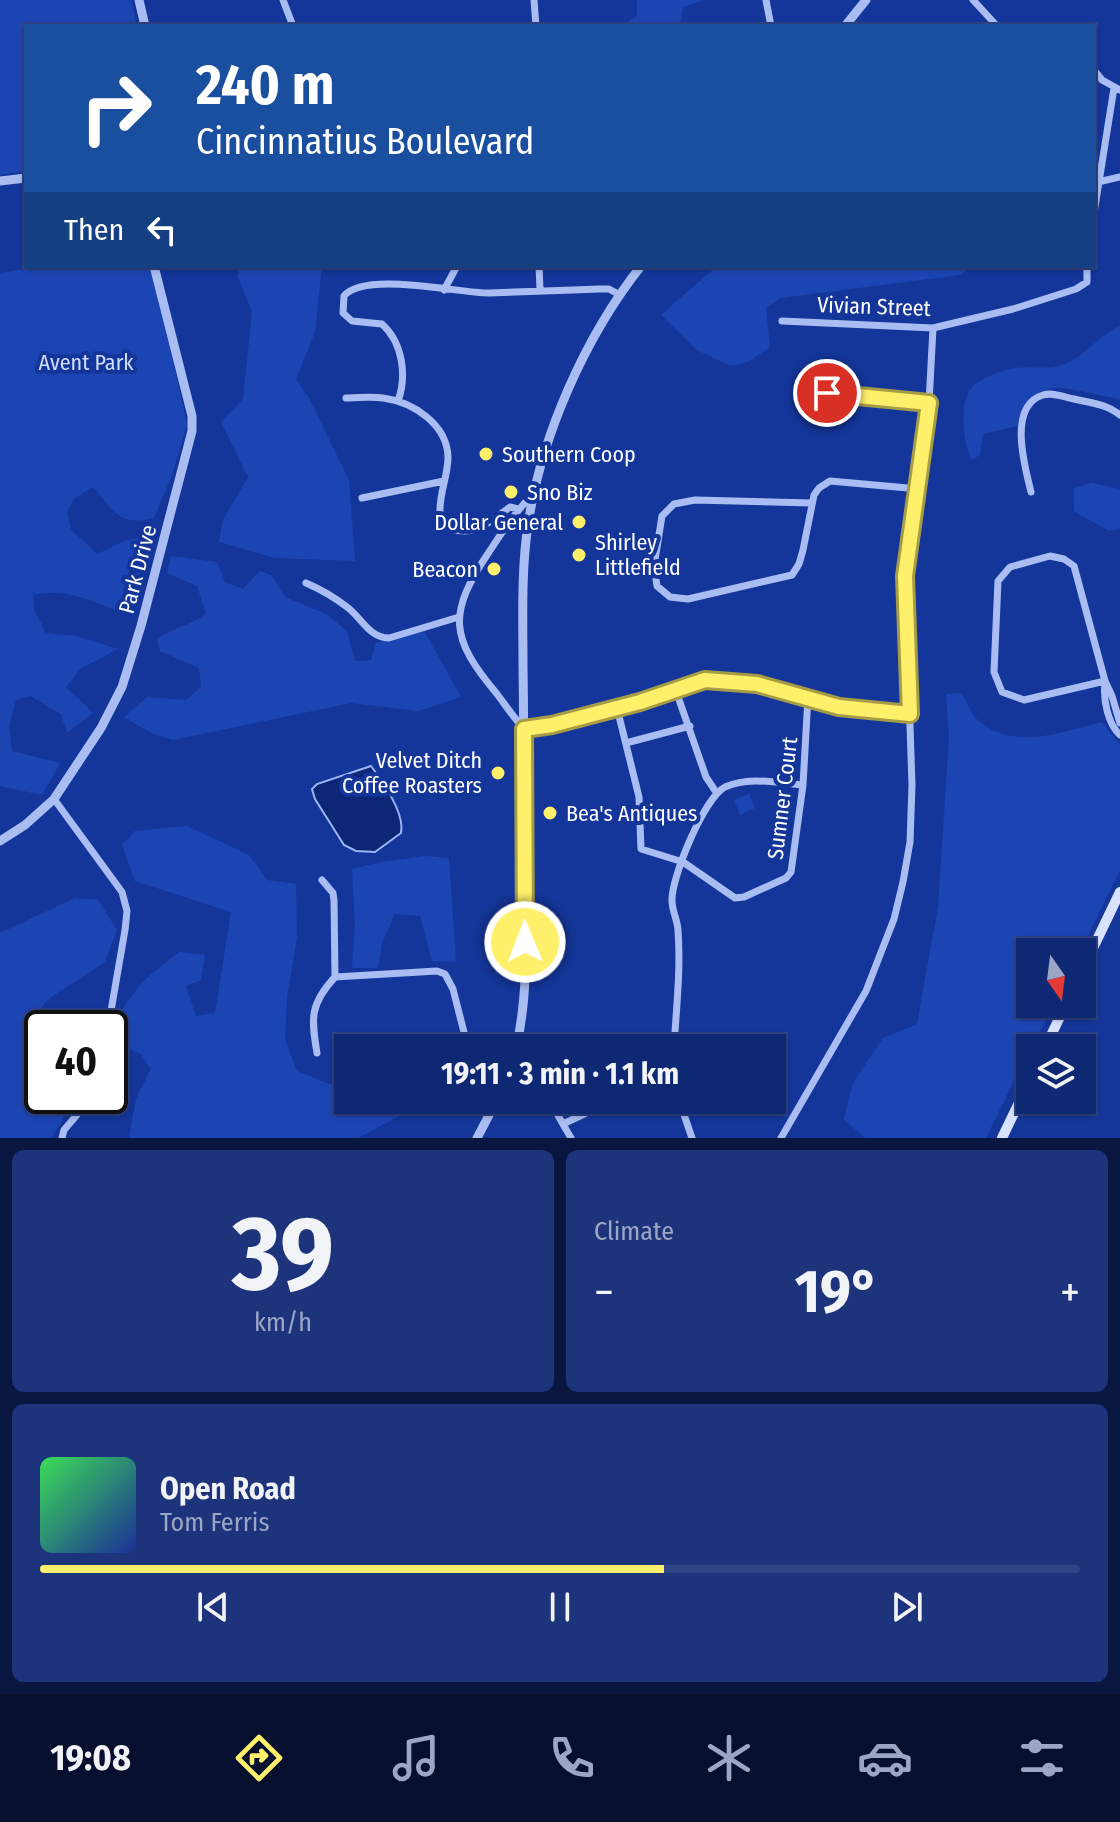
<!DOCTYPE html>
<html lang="en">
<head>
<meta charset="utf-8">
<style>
  body { margin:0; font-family:"Fira Sans Condensed",sans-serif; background:#1d347c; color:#f1f3f6; height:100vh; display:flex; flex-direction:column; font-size:30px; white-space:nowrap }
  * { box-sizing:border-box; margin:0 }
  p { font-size:26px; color:#9ba6c5 }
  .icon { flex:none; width:44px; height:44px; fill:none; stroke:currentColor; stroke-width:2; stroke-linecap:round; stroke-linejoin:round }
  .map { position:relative; height:1138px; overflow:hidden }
  .side { display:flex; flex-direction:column; gap:12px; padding:12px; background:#081640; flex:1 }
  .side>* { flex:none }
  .guide { position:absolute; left:24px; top:24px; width:1072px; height:244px; border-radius:0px; box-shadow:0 2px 6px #0004,0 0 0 2px #2f4486; background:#1a4fa0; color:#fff; overflow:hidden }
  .needle { width:52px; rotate:166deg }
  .buttons { position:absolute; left:1016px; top:938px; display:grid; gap:16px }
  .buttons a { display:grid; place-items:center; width:80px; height:80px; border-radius:0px; background:#0f2874; box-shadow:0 2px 6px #0004,0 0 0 2px #2f4486; font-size:40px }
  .speed { position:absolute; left:24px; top:1010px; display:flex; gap:16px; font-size:40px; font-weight:700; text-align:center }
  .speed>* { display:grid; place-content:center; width:104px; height:104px; border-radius:50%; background:#0f2874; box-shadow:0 2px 6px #0004,0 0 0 2px #2f4486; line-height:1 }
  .speed .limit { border:4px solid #111; border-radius:12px; background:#fff; color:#111 }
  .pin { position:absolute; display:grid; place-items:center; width:68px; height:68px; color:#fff; margin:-34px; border:4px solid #fff; border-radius:50%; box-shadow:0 2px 8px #0007 }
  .me { position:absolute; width:88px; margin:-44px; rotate:359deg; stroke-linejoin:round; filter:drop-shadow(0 0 6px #0008) }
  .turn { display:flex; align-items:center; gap:28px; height:168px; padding:0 40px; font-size:36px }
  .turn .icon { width:104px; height:104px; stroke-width:2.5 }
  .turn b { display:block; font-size:56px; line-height:68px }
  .then { display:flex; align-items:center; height:76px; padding:0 40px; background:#0003; gap:16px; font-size:30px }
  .big { font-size:60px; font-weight:700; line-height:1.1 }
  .side .card { flex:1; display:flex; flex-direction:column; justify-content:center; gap:12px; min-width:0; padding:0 28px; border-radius:12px; background:#1d347c }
  .side .dial { align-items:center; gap:0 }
  .dial b { font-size:104px; line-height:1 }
  .song { display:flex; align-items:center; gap:24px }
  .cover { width:96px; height:96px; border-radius:12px; background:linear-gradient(135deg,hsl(130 70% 55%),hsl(230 70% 35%)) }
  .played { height:8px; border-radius:4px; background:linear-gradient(90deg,#fff06b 60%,#2f4486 60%) }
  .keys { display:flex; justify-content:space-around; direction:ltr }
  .heat { display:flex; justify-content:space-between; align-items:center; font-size:44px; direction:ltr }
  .side .tiles { flex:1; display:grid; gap:12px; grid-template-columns:1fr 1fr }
  .card:last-child { grid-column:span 2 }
  .trip { position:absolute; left:334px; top:1034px; width:452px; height:80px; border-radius:0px; background:#0f2874; box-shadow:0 2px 6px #0004,0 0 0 2px #2f4486; font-weight:700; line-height:80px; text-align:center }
  .tabs { display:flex; height:128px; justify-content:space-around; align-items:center; background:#06102e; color:#9ba6c5 }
  .tabs .icon { width:56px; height:56px }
  .tabs .on { color:#fff06b }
  .tabs b { font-size:36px; color:#f1f3f6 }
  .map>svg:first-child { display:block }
  .green { fill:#1c45b4 }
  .water { fill:#0d2777; stroke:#9bb4f6; stroke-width:2 }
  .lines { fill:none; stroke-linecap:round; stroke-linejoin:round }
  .minor { stroke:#a9bdf3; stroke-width:7 }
  .tertiary { stroke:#a9bdf3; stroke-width:9 }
  .secondary { stroke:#d8e1fd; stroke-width:10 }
  .route-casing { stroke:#a69c46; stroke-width:20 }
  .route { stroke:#fff06b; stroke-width:14 }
  .poi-dot { fill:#fff06b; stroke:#14369a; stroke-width:3 }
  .labels { text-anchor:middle; stroke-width:8; stroke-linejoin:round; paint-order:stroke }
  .street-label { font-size:22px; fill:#fff; stroke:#14369a }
  .park-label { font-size:22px; fill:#d1ddfd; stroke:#14369a }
  .poi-label { font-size:22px; fill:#fff; stroke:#14369a; text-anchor:start }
</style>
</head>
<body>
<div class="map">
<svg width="1120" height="1138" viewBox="0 0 1120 1138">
  <rect width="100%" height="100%" fill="#14369a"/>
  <path class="green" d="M0,0H131L137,26H26V171L0,175Z
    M637,0H704L683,7L680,26H621L637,16Z
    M46,266H59L70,270L72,266H153L187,425L171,478L154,518C120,527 113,511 93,487L75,498L67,510L71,530L98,554C114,546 137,532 155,539L134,615C95,606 74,586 33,595L34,609L46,633L76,636L118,649L80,669L66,687L93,713L67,733L61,714L30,696L16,700L9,726L12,751L60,763L42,795L0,786V273Z
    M239,266H322L315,332L296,379L309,398L349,480L355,561L275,558L219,542L223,520L248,477L221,422L243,399L252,312L238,277Z
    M717,266H973L960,275L781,298L766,308L770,347L748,362L730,366L697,350L661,315Z
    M1120,325V399C1074,393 1035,367 1017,426L983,434L980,455L971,460C964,442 960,411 968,393C973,381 998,372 1010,369C1028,365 1047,371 1065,364C1086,355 1099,336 1120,325Z
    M1092,483L1120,489V529L1109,531L1074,511V488Z
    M171,556L217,562L225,582L243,589L260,571L271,575L285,597L326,614L347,631L355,661L371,660L376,643L424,631L461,697L418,711L351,703L173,740L151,733L124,717L147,697L186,700L201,687L199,668L160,651L157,639C172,627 191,626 206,614L197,586L167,573Z
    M962,693C967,701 971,715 979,721C1014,751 1062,732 1102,722L1120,745V870L1080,952H1030V1004H1055L1030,1048L986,1138H865L844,1119L853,1083L883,1038L917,1024L938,907L949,738L946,694Z
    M749,794L755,808L740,815L734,800Z
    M187,826L249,855L267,880L296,884L297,938L287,996L285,1040L297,1071L334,1086L348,1082V1100H429L358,1138H129L136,1099L151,1069L141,1054L116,1043L121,1011L142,982L179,952L205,955L201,980L186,986L196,1016L215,1013L231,912L135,881L122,845L135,831Z
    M426,856L449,858L456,962L432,961L420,916L395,914L382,943L378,968H352L355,926L352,869L381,862Z
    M75,898L98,900L117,930L105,962L51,997L23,1027L42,1046V1096H72L62,1121L51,1138H0V933Z"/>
  <path class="water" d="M371,766C383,782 405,814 401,833L375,852L356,851L344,845L315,799L312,789L317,784Z"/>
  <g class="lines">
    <path class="minor" d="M283,0L293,26
      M534,0L536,26
      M766,0L771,26
      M973,0L997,26
      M1094,70L1102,80L1120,90
      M1098,182L1120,177
      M1094,213L1114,88
      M539,266L540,289
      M444,290L457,266
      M782,321L933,328L1013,309L1076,289L1087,282V266
      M820,392L929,403
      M346,398C358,398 371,396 383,398C413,402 447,424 448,457C448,476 439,494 440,513L451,529C476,537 491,521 510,507L518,509
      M398,401C407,376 403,343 382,324L352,321L343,313L344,296C365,271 456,293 489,293C526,292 563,290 600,289H609L620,295
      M1031,492C1025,467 1007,406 1043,395C1053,392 1064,397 1074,399C1091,403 1107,404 1120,415
      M534,493C516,511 503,531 489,552C447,614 450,638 497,694C506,706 514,718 524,729L552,725L663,696L705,680L757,684L839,707L910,714
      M362,498L444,481
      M812,503L695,500L674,504L662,516L654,566L657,586L670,597L688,599L792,575L799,564L803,550L814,495L819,488L830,481L919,489
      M306,583C320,589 334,597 347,607C361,617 369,638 389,638L459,617
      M1105,681L1024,700L1002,692L994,672L998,581L1010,567L1050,556L1064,559L1074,566L1105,681L1112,696L1120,723
      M1105,684C1103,700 1108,724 1120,735
      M676,691L706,777L716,792
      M617,708L639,797L641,849L683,862L735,898L744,897L786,878L791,872L803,785L808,697
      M626,743L690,726
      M54,799L122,892L127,911L125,930L108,1028
      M322,880L333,893L334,901L335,977
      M335,977L437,971L445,974L453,989L468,1048
      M674,1048C676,1010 681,970 678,931C678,921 672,911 672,901C671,878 704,798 725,787C750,776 777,783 803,785
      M317,1053C311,1018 310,1004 335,977
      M549,1100L571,1138
      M679,1100L692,1138
      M563,1124L601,1106L624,1100
      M62,1138L64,1130L93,1096
      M781,1138L866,991L894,919L903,882L910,842L912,785L905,576L929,403L933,328"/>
    <path class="tertiary" d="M139,0L145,26
      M845,26L866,0
      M0,181L26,178
      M0,841L25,825L54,799L101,728L122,687L141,626L192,431V416L154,266
      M516,1048C530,989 525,926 524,866C524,799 524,732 523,665C523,619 521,571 528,525C541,436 585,337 641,266
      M477,1138L497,1100"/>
    <path class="secondary" d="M1082,971L1120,892
      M1045,1048L1066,1004
      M1002,1138L1030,1080"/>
  </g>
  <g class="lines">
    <defs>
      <path id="route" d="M525,942L524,729L552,725L640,702L705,680L757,684L839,707L910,714L905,576L929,403L827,393"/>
    </defs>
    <use href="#route" class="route-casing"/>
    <use href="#route" class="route"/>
  </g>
  <g class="poi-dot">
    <circle cx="486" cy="454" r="8"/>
    <circle cx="511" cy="492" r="8"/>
    <circle cx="579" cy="522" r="8"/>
    <circle cx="579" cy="555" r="8"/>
    <circle cx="494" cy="569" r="8"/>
    <circle cx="498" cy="773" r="8"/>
    <circle cx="550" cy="813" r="8"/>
  </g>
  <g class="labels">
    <g class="street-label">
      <text transform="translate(874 306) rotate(2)" y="8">Vivian Street</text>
      <text transform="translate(137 569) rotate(-75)" y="8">Park Drive</text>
      <text transform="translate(782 798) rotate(-83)" y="8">Sumner Court</text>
    </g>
    <g class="park-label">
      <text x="86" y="370">Avent Park</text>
    </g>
    <g class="poi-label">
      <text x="502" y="462">Southern Coop</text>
      <text x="527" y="500">Sno Biz</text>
      <text x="563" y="530" text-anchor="end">Dollar General</text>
      <text x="595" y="550">Shirley<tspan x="595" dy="25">Littlefield</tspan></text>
      <text x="478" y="577" text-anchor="end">Beacon</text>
      <text x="482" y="768" text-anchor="end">Velvet Ditch<tspan x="482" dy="25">Coffee Roasters</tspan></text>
      <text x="566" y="821">Bea's Antiques</text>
    </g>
  </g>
</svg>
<div class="buttons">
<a><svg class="needle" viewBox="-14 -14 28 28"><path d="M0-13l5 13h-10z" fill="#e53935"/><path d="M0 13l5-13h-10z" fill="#9ba6c5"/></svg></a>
<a><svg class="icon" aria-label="layers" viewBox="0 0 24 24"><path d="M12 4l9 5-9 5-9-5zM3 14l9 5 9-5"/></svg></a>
</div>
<div class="speed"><div class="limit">40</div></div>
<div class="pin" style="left:827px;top:393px;background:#d93025"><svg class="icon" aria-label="arrive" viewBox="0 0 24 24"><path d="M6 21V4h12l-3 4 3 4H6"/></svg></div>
<svg class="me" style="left:525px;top:942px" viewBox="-20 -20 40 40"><circle r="17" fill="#fff06b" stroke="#fff" stroke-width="3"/><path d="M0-11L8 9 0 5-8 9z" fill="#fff"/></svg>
<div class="trip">19:11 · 3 min · 1.1 km</div>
<div class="guide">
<div class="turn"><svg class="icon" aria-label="right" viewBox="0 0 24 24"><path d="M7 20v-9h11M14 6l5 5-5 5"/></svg><div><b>240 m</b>Cincinnatius Boulevard</div></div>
<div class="then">Then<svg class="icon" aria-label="left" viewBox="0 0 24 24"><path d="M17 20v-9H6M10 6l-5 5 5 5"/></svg></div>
</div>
</div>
<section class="side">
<div class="tiles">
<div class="card dial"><b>39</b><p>km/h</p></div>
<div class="card"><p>Climate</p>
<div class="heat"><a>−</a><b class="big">19°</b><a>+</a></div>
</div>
<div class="card">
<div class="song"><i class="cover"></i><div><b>Open Road</b><p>Tom Ferris</p></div></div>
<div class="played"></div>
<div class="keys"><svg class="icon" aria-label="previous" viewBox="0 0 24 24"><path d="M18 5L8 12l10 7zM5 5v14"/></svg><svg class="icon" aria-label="pause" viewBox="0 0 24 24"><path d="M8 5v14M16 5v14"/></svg><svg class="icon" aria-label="next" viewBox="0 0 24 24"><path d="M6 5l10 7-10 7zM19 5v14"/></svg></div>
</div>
</div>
</section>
<nav class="tabs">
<b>19:08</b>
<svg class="icon on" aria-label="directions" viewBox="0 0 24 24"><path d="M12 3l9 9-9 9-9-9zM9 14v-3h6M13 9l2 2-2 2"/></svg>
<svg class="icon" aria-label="music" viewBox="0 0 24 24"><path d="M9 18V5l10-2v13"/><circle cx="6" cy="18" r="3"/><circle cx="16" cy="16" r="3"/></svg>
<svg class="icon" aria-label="phone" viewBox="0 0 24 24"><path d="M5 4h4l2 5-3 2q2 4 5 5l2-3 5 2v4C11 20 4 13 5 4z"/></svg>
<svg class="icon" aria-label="climate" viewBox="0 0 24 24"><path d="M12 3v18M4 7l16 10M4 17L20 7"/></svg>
<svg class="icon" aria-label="car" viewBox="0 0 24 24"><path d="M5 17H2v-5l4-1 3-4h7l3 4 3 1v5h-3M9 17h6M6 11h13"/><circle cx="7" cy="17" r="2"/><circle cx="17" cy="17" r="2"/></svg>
<svg class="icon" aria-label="filters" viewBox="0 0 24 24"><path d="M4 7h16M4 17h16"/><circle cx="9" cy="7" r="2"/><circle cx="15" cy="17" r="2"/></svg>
</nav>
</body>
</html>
